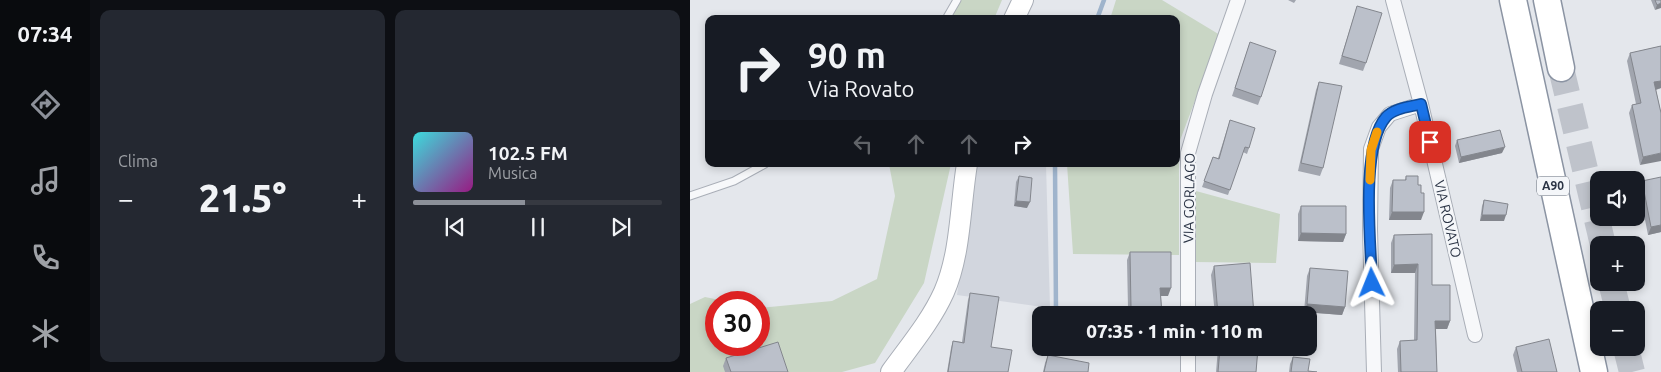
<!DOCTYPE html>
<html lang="it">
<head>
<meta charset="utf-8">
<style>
  body { margin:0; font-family:Ubuntu,sans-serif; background:#242831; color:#f1f3f6; height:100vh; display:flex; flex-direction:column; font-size:19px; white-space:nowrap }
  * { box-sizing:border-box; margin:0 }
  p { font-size:16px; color:#9ea1a6 }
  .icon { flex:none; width:28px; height:28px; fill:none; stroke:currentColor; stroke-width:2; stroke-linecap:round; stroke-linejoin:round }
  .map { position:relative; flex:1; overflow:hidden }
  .details { display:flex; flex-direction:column; gap:10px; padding:10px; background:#0d0f14; width:600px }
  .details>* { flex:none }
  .guide { position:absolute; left:15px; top:15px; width:475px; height:152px; border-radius:10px; box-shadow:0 2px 8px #0003; background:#171b24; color:#f1f3f6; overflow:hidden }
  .tools { position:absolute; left:900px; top:171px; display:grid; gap:10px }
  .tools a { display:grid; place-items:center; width:55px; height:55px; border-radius:10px; background:#171b24; box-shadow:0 2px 8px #0003; font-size:25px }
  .speed { position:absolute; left:15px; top:291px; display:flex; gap:10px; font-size:25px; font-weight:700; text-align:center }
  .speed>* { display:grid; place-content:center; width:65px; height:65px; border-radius:50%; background:#171b24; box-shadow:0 2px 8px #0003; line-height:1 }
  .speed .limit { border:8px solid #d22; background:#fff; color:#111 }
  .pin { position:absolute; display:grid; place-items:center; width:42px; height:42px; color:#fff; margin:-21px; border-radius:10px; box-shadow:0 2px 8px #0006 }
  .me { position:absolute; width:55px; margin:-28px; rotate:358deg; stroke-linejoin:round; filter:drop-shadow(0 0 4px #0008) }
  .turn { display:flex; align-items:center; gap:18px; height:105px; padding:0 20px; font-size:22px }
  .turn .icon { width:65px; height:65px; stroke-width:2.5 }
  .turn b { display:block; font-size:35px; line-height:42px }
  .lanes { display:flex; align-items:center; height:48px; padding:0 20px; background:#0003; justify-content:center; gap:25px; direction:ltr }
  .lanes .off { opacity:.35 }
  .big { font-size:38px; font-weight:800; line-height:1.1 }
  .details .tile { flex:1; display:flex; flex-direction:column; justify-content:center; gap:8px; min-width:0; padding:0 18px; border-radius:10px; background:#242831 }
  .song { display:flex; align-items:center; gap:15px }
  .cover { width:60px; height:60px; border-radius:8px; background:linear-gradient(135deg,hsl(180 70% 55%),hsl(310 70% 35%)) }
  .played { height:5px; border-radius:2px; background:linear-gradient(90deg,#8c9099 45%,#363941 45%) }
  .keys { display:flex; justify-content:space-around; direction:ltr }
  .heat { display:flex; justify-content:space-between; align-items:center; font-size:28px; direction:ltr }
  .details .tiles { flex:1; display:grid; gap:10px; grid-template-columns:repeat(2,1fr) }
  .trip { position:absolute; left:342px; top:306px; width:285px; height:50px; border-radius:10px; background:#171b24; box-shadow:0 2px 8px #0003; font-weight:800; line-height:50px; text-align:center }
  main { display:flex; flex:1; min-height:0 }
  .tabs { display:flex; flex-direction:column; width:90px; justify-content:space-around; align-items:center; background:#090b0e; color:#9ea1a6 }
  .tabs .icon { width:35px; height:35px }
  .tabs .current { color:#8c9099 }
  .tabs b { font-size:22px; color:#f1f3f6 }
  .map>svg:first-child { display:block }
  .built { fill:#d2d6de }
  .green { fill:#c9d6c5 }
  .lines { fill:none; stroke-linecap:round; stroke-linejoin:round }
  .stream { stroke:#9fb4cc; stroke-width:4.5 }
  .motorway-tunnel { stroke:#bfc3cb; stroke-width:26; stroke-dasharray:26 13; stroke-linecap:butt }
  .service-casing { stroke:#a9aeb7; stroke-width:9 }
  .minor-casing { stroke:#a9aeb7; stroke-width:16 }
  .secondary-casing { stroke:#a9aeb7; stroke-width:22 }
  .motorway-casing { stroke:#8b94a3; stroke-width:29 }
  .service { stroke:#f7f8fa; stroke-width:7 }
  .minor { stroke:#f7f8fa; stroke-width:14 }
  .secondary { stroke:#fff; stroke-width:20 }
  .motorway { stroke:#fff; stroke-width:26 }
  .wall { fill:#a1a5ae }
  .shaded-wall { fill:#83868d }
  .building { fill:#bbc0ca; stroke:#83868d }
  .route-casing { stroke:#114b97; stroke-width:12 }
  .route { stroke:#1a73e8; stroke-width:9 }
  .slow { stroke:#f59e0b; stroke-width:9 }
  .labels { text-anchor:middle; stroke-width:4; stroke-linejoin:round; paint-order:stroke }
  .shield { fill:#f4f6f9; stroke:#676e7b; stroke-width:1 }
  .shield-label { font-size:12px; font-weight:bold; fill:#2b3445 }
  .street-label { font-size:14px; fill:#2b3445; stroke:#f4f6f9 }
</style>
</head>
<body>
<main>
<nav class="tabs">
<b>07:34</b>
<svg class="icon current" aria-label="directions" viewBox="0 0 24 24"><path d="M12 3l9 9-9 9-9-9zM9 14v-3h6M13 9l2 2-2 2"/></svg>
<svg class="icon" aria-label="music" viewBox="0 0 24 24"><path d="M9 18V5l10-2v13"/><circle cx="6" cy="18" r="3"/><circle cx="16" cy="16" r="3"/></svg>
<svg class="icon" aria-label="phone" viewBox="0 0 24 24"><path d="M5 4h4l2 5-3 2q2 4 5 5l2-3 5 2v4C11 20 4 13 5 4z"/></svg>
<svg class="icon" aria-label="climate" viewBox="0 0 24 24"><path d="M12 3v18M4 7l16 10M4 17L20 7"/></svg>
</nav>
<section class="details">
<div class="tiles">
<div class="tile"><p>Clima</p>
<div class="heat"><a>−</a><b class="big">21.5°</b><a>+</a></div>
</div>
<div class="tile">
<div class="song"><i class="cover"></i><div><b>102.5 FM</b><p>Musica</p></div></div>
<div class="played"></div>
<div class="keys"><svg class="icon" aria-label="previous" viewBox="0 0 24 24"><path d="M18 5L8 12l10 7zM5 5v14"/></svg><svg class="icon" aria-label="pause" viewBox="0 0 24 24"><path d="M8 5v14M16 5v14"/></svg><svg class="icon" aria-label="next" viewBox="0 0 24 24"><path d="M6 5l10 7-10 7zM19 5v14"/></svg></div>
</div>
</div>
</section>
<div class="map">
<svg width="971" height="372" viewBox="0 0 971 372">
  <rect width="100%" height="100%" fill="#e4e7ec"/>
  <path class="built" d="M287,164H356L360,308L267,295Z"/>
  <path class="green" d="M271,0H312L304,19H260Z
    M426,0H472L530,35L489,143V255L383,254L377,164H486V19H420Z
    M199,164H261L234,283L185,363L152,372H0V304L15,297L39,302H26V345H69V308L142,301L187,279L205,196Z
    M506,191L590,214L586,263L505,262Z"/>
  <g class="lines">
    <path class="stream" d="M407,19L414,0
      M365,164L366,315
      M363,372L364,348"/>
    <path class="motorway-tunnel" d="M871,68L913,245
      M921,282L928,310
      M936,348L942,372"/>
    <defs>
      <path id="service" d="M256,19L267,0
        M0,196L44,181L75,164"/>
      <path id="minor" d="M731,104L785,335
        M498,315V153L515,94L548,0
        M498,348V372
        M684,372L680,230L681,149L689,127L700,114L731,104L703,0"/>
      <path id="secondary" d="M324,19L333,0
        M201,372C219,347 241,321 254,292C271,253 270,206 277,164"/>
      <path id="motorway" d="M823,0L904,372
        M857,0L871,68"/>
    </defs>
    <use href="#service" class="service-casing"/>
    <use href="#minor" class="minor-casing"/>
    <use href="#secondary" class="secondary-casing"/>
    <use href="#motorway" class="motorway-casing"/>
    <use href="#service" class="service"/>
    <use href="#minor" class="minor"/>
    <use href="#secondary" class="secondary"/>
    <use href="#motorway" class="motorway"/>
  </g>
  <path class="wall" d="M598,0H606L604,3Z
    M961,0H971L965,10Z
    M667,6L676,63L673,71L649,64Z
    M560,42L571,97L568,105L542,96Z
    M971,46V88L966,90L971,113L950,165L939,113L942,105L946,104L937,61L940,53Z
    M629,82L633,168L630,176L608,171L626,90Z
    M540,120L559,148L557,154L553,152L538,195L512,187L523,157L528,158Z
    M767,140L812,153L769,163L765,146Z
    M329,176L337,208L324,206L326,182Z
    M716,176L728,185L731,193V220H699L700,188L703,180H715Z
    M952,181L971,232L958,235L949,189Z
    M794,200L814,221H790L792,206Z
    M611,206L656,234L653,242L608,241V214Z
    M742,234V285L760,321L757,329H746L747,372H708L707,349L710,341L724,340L725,273H701V243L704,235Z
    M440,252L478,296H471L472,315H430L432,309L438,308L437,260Z
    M524,266L564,315H525L521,275Z
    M620,268L655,307L652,315L614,312L617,276Z
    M280,293L301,347L318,372H257L261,348L263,341L272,342L278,300Z
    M826,347L867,372H827L823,355Z
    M528,348H568L566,372H526Z
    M358,355L398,372H353L355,363Z
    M603,357L618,371L627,372H599L600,364Z
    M36,358L98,372H35L33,366Z"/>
  <path class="shaded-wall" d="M971,3V8L965,10L967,5Z
    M971,81V88L961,91L964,82Z
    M815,147L812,153L769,163L771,157Z
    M971,153V161L950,165L953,157Z
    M326,201L340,202L337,208L324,206Z
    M702,212H734L731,220H699Z
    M792,215H816L814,221H790Z
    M971,225V232L958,235L961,227Z
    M611,233L656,234L653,242L608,241Z
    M728,264L725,273H701L704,265Z
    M470,288H481L478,296H467Z
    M617,304L655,307L652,315L614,312Z
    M745,321H760L757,329H742Z
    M432,348H461L431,350Z"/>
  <path class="building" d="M965,0H971V3L967,5Z
    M667,6L692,13L676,63L652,56Z
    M560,42L586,51L571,97L545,88Z
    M971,46V81L964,82L971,113V153L953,157L942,105L951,103L940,53Z
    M629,82L652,86L633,168L611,163Z
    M540,120L565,128L559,148L555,147L540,190L514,181L523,157L529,159Z
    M810,130L815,147L771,157L767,140Z
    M329,176L342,178L340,202L326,201Z
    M716,176H728V185H731V193H734V212H702L703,180H716Z
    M971,177V225L961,227L952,181Z
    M794,200L818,204L816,215H792Z
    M611,206H656V234L611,233Z
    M742,234V285H760V321H745L747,372H711L710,341L727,340L728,264L704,265V235Z
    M440,252H481V288H470L472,315H433L432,309L441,308Z
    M560,263L564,315H528L524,266Z
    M620,268L658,271L655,307L617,304Z
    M280,293L309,297L301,347L322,350L318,372H258L263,341L274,343Z
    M859,339L867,372H832L826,347Z
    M88,342L98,372H41L36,358Z
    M530,348H568L566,372H528Z
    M358,355L399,363L398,372H354Z
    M603,357L620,359L618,371L627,372H601Z"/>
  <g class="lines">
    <defs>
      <path id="route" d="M682,283C681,244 670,147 696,117C704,108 720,107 731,104L740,142"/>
    </defs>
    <use href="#route" class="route-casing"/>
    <use href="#route" class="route"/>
    <path class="slow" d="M680,180L681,150L687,132"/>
  </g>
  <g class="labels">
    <rect class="shield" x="847" y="176.5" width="32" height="19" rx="4"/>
    <g class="shield-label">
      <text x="863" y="190">A90</text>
    </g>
    <g class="street-label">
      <text transform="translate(499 198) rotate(-89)" y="5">VIA GORLAGO</text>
      <text transform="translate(758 219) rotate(77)" y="5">VIA ROVATO</text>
    </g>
  </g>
</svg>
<div class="tools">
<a><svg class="icon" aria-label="sound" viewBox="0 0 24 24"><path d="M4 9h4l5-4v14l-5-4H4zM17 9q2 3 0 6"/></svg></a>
<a>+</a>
<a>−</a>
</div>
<div class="speed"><div class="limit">30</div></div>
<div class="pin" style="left:740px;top:142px;background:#d93025"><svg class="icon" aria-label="arrive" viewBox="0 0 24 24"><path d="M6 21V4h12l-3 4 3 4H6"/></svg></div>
<svg class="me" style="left:682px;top:283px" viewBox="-20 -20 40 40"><path d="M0-17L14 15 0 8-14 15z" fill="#1a73e8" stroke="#fff" stroke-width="4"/></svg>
<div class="trip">07:35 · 1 min · 110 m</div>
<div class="guide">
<div class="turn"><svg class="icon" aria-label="right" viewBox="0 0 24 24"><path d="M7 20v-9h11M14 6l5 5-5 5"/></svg><div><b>90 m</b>Via Rovato</div></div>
<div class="lanes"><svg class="icon off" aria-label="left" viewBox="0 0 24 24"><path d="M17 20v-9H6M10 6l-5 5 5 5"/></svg><svg class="icon off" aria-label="ahead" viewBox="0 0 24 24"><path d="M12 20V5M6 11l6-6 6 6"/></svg><svg class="icon off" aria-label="ahead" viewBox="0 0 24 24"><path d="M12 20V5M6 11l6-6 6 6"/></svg><svg class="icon" aria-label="right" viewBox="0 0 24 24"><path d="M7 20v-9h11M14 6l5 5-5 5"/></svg></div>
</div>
</div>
</main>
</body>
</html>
